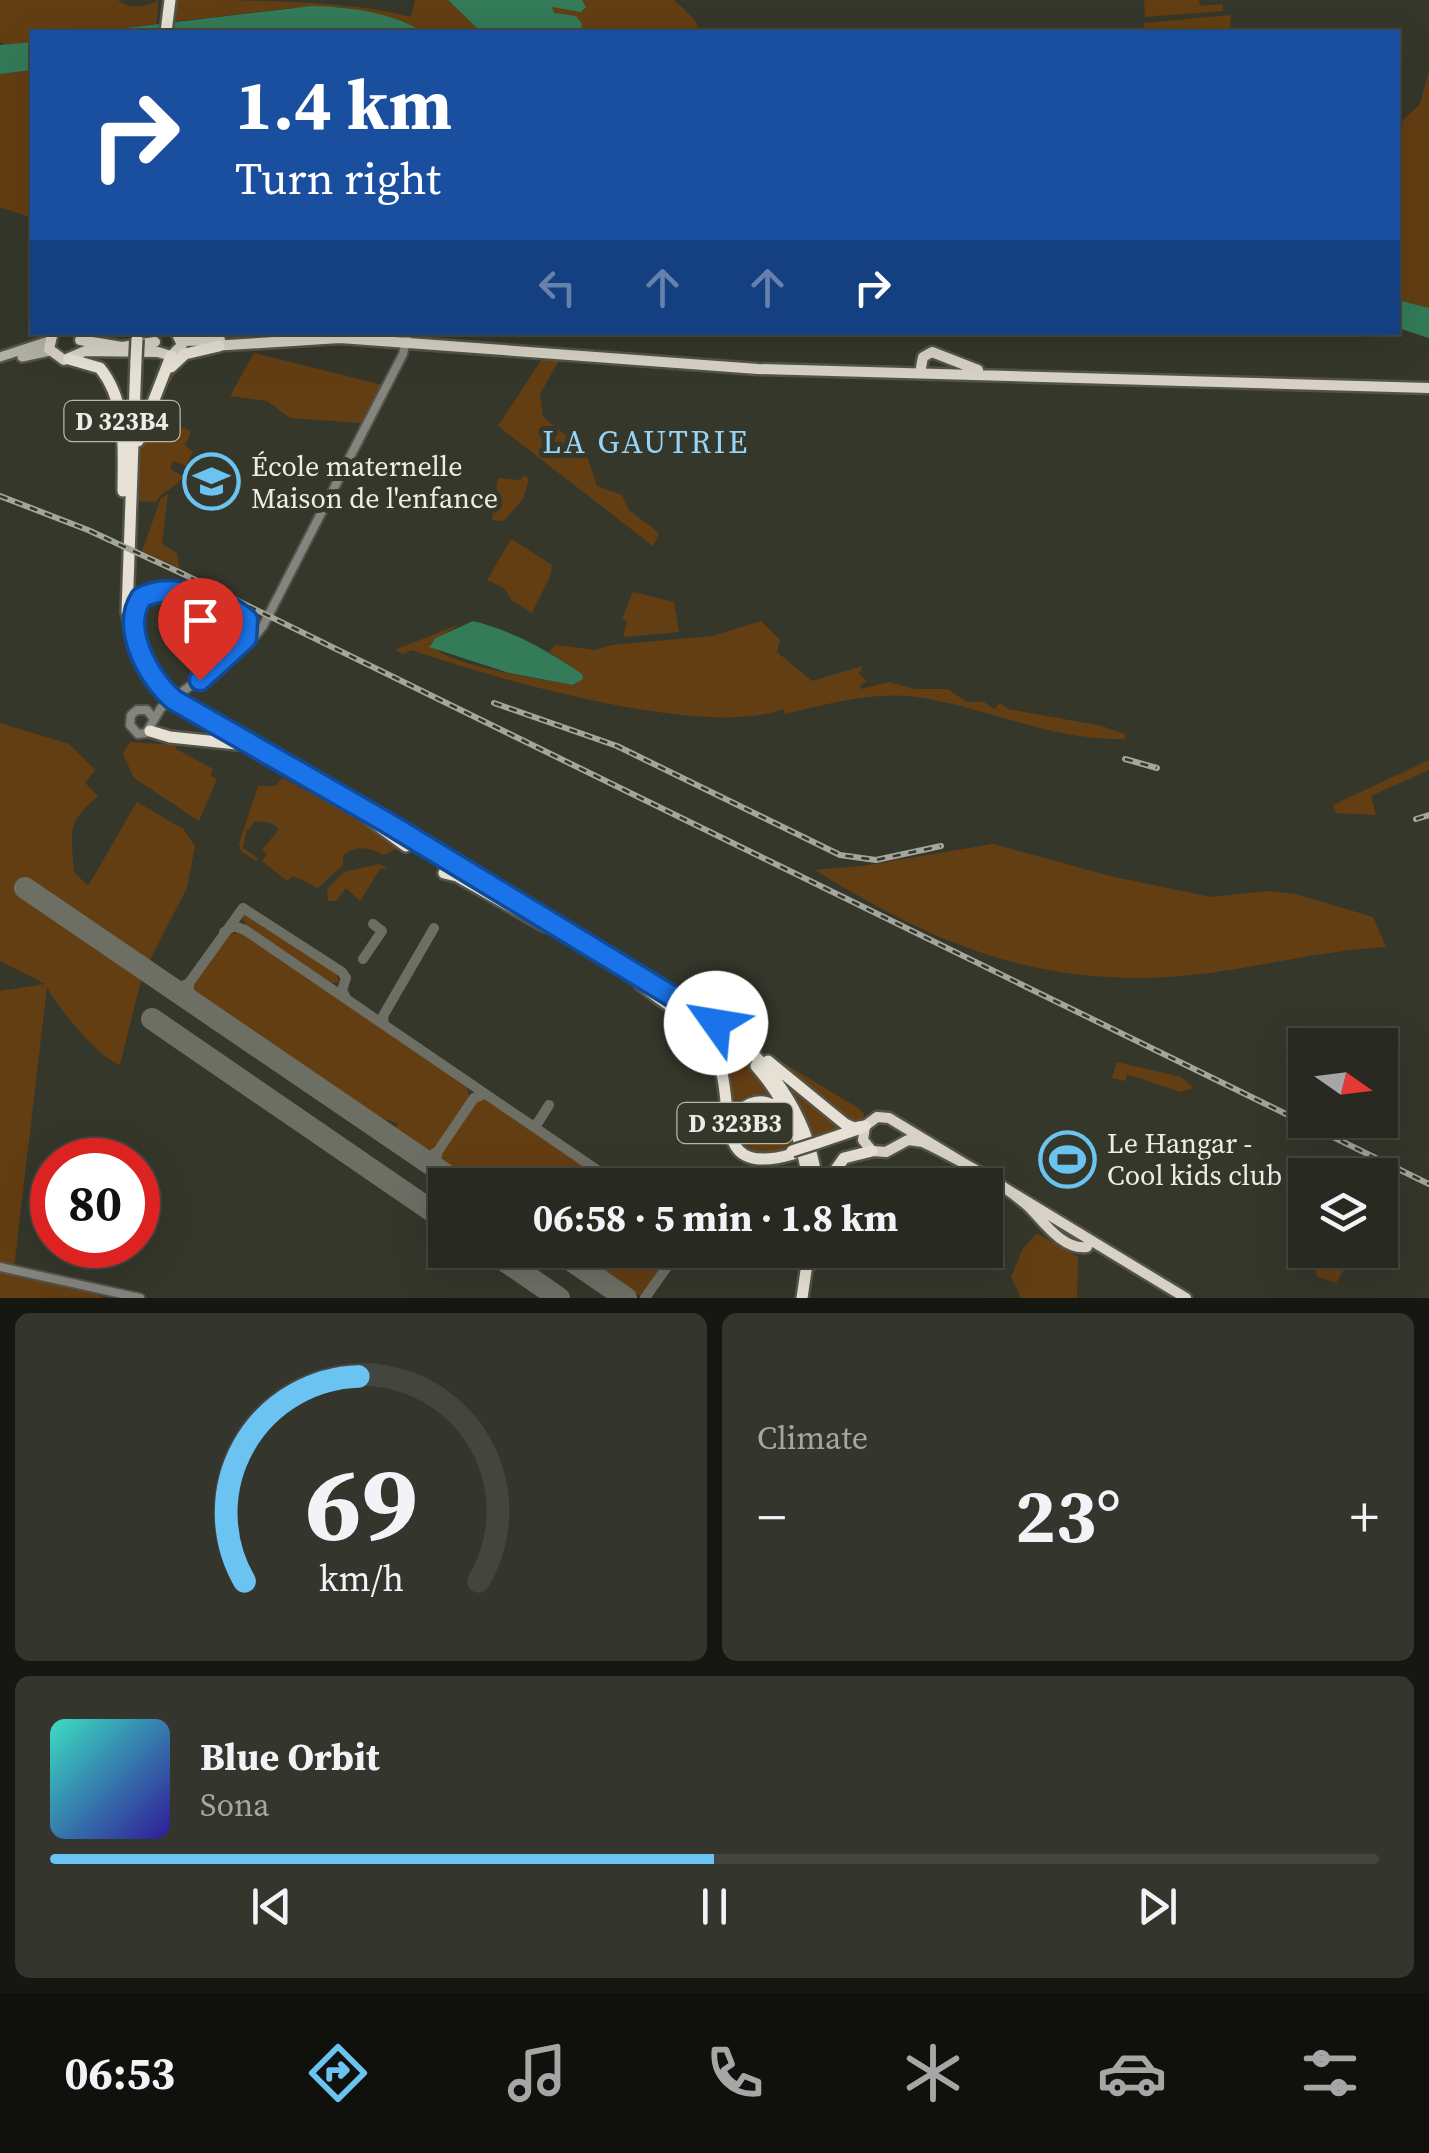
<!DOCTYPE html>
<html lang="en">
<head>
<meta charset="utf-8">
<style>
  body { margin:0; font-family:"Source Serif 4",serif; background:#34352d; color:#f1f3f6; height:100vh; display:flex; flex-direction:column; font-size:38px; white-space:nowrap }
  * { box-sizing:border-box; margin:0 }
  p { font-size:32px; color:#a5a6a5 }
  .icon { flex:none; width:55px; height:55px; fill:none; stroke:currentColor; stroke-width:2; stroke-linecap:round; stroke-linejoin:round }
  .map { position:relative; height:1298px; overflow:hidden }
  .details { display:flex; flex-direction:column; gap:15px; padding:15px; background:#161712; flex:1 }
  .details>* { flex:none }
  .banner { position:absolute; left:30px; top:30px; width:1370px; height:305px; border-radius:0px; box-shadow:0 10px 40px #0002,0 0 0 2px #44453e; background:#1a4fa0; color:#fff; overflow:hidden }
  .needle { width:65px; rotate:104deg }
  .buttons { position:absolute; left:1288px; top:1028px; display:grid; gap:20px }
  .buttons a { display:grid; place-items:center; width:110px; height:110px; border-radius:0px; background:#282920; box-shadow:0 10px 40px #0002,0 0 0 2px #44453e; font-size:50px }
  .speed { position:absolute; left:30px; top:1138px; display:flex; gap:20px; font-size:50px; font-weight:700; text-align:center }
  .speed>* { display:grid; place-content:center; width:130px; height:130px; border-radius:50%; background:#282920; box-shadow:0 10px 40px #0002,0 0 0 2px #44453e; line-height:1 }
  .speed .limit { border:15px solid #d22; background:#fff; color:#111 }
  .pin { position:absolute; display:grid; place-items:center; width:85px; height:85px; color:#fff; margin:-102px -42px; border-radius:50% 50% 50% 0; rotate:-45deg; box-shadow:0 0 10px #0007 }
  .pin .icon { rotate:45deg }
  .me { position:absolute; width:110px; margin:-55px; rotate:302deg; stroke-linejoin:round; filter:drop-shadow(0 0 8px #0008) }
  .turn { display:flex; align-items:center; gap:35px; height:210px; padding:0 40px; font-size:45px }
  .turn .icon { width:130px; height:130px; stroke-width:2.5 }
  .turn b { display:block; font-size:70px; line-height:85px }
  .lanes { display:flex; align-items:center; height:95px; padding:0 40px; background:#0003; justify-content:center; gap:50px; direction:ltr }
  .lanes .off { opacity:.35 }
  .big { font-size:75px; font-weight:700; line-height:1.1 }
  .details .tile { flex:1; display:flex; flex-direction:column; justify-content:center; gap:15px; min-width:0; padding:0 35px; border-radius:15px; background:#34352d }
  .details .dial { align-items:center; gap:0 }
  .dial svg { height:260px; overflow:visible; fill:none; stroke:#44453e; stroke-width:7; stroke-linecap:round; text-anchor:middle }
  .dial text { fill:#f1f3f6; stroke:none }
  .song { display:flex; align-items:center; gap:30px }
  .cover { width:120px; height:120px; border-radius:15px; background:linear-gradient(135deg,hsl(170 70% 55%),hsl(250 70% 35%)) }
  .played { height:10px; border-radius:5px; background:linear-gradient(90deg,#6ac3f1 50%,#44453e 50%) }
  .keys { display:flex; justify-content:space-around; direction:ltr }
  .heat { display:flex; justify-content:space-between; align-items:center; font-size:55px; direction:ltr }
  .details .tiles { flex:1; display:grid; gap:15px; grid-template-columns:1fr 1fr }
  .tile:last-child { grid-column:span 2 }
  .trip { position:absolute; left:428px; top:1168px; width:575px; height:100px; border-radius:0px; background:#282920; box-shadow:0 10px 40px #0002,0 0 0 2px #44453e; font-weight:700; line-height:100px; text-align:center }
  .tab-bar { display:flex; height:160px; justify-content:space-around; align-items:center; background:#10100d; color:#a5a6a5 }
  .tab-bar .icon { width:70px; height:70px }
  .tab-bar .active { color:#6ac3f1 }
  .tab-bar b { font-size:45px; color:#f1f3f6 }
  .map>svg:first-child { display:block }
  .green { fill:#643e13 }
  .water { fill:#337b59 }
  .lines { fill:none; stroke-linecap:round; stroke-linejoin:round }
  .taxiway { stroke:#6d6e64; stroke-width:10 }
  .runway { stroke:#6d6e64; stroke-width:22 }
  .tertiary-casing { stroke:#535449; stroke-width:12 }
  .secondary-casing { stroke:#535449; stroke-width:14 }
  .primary-casing { stroke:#535449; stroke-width:15 }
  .trunk-casing { stroke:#535449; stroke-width:16 }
  .tertiary { stroke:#86847e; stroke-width:8 }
  .secondary { stroke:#b3b0a6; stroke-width:9 }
  .primary { stroke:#d7d2c5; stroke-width:10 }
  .trunk { stroke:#e6e1d4; stroke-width:11 }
  .rail-casing { stroke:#a4a59c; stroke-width:6 }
  .rail { stroke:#36372b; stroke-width:2.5; stroke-dasharray:8; stroke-linecap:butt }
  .tertiary-bridge-casing { stroke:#535449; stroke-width:12; stroke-linecap:butt }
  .trunk-bridge-casing { stroke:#535449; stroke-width:16; stroke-linecap:butt }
  .tertiary-bridge { stroke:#86847e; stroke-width:8 }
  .trunk-bridge { stroke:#e6e1d4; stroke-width:11 }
  .route-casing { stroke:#114b97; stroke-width:25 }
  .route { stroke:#1a73e8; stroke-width:18 }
  .labels { text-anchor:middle; stroke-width:10; stroke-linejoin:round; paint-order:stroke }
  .shield { fill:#36372b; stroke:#b5b6ae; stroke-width:2.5 }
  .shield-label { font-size:25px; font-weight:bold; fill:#ecede6 }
  .poi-label { font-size:28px; fill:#ecede6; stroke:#36372b; text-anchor:start }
  .quarter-label { font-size:32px; letter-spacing:2.5px; fill:#96d5f7; stroke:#36372b }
</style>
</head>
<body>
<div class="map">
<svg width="1429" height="1298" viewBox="0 0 1429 1298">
  <rect width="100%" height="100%" fill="#36372b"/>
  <path class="green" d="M0,0H118C130,11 149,6 158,0L157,24L92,32H32V42L5,45L0,41Z
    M176,0C241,0 354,0 411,17L415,0H448L479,30L493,32H423L394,18L338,7L290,8L172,22Z
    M582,0H674L695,20L700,32H578L553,13L552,6L584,11Z
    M1144,0H1199L1200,6L1223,4V11L1145,17Z
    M1231,15L1230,32H1144V23Z
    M32,70V218L0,207V74Z
    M1429,71V308L1398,300V161L1403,120L1420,104Z
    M243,346L244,349L194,355L183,361L161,397L146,436L160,438L166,421L191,431L185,446L193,451L186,466L173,461L170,469L183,476C175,490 163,489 156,502L136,501C139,462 144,371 190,354C204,348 228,347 243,346Z
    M254,353L382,385L361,423L290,418L267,401L230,396Z
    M544,356L561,357L540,394L543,417L585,451L597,486L622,495L629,510L659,533L653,546L498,426Z
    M525,475L529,479L523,499L504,521L492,520L498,478L520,480Z
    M168,494L162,544L177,553L179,568L142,551L161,498Z
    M511,539L552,565L550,577L532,613L511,600L504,588L487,580Z
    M633,592L674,602L679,632L623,637L627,621L622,618Z
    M761,621L780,640L777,652L812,681L863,666L859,674L867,681L860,686L861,689L889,682L915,689H948L966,702H984L994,709L1000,703L1008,709L1102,726L1126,735L1124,739C1057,741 994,711 929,699C880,689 832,703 785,714L783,709C706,740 492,678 412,650L403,654L395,650L460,624L429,645C456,668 541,679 576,685L582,674L549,652L556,645L595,650L612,645L712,636Z
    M0,723L69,744L95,770L85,783L98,796C66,823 71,832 74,872L88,886L137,802L183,829L195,846L187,888L148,963L30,882L21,894L142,977L120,1065C100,1059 55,1005 47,987L14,1267L0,1265V991L45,984L0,961Z
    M130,742L176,745V749L213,769L210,776L217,779L199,821L134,778L123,754Z
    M1429,760V770L1371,796L1376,815L1336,813L1333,805Z
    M282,778L365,821L400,847L383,855C368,847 358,845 343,855V865L318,888L293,876L287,881L262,861L267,854L262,850L279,829L271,823L255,821L246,832L243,848L258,858L256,861L241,851L239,844L258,786H276Z
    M993,844L1110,876L1211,897L1267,891L1296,894L1373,917L1386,947C1325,950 1256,968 1191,975C1045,990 937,946 815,870L863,866Z
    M379,864L388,868L380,869L360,901L346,888L336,901H328L327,889L344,872Z
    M246,913L336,972L339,982L332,983L246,925L242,917Z
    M242,932L466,1085L470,1098L435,1149H423L394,1130L398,1124L368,1112L194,993L193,985L227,935Z
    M707,1031L749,1066L775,1100L766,1099L732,1117Z
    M765,1052L858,1108L864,1114L862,1123L846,1119Z
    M1117,1062L1181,1077L1193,1088L1180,1092L1127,1074L1125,1081L1112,1078Z
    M781,1078L843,1127L842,1132L812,1143L796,1100Z
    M483,1099L487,1101L612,1185H474L444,1164L440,1154L474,1102Z
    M753,1105L776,1110L793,1149L758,1153L741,1142L740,1118Z
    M1037,1233L1078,1257L1077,1298H1021L1011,1277L1022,1250Z
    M570,1250H676L645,1295L640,1296Z
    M1318,1250H1355L1353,1255L1367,1261L1365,1265L1350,1259L1336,1283L1316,1276Z
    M0,1271L82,1288L105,1298H0Z"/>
  <path class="water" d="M448,0H582L586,7L581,12L552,7L554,13L576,16L582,24L580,32H493L479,30Z
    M312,6C349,7 392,12 423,32H92Z
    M32,42V70L0,74V45Z
    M1398,300L1429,308V338L1398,328Z
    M473,621C513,631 547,650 582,674L583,679L573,685L509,673L429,647L436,638Z"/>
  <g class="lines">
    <path class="taxiway" d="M224,932L234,926L245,930L619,1185
      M363,959L382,931L373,924
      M168,985L177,988L189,983
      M194,1003L189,996V983L243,908L342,972L346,978L342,990L346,998
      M384,1025L383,1016L434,928
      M531,1125L537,1124L549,1105
      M416,1154L427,1157L437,1152
      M440,1171L436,1160L438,1151L474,1098L485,1094
      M763,1250H764
      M645,1298L679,1250"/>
    <path class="runway" d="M25,888L461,1185
      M152,1019L445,1220
      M489,1250L559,1298
      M556,1250L626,1298"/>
    <defs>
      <path id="tertiary" d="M177,696L254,637L263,626L403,354L407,337
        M154,719L147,710H137L131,715L130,725L138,734L146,733L161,708
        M0,1267L140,1298"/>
      <path id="secondary" d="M0,357L49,341
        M22,357L50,351"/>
      <path id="primary" d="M53,332L49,349L64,360L85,351L158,352L171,356L182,345L176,332
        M80,340L122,347L155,342
        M182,341L220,340
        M212,346L340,338L758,369L1429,388
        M920,373L923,357L932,352L978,370
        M1087,1247C1064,1250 1045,1224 1031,1209C1003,1182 958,1160 923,1142L908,1140L886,1152L872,1151L863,1140L865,1126L877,1117L889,1118L1186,1298"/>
      <path id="trunk" d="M166,32L170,0
        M69,359L100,368C128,403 123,449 123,491
        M136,360L127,612L139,655L156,682L174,700L386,822L729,1032C776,1070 811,1123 817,1185
        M171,367L185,354L219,346
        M138,441L171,356
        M134,623L138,601C160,580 231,599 248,623V635L233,653
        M150,731L170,737L237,744
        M369,819L406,846
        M444,873L457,876L545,926
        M640,984C667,1005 699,1024 715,1054C740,1102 704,1180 793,1154
        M768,1061L845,1124L854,1128L865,1126
        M756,1066C785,1099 803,1141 809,1185
        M735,1132C734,1104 761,1092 782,1111
        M817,1143L861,1128
        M825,1185L844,1158L872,1151
        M814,1263L817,1250
        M802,1298L809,1250"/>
    </defs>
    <use href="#tertiary" class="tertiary-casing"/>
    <use href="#secondary" class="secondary-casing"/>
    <use href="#primary" class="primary-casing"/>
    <use href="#trunk" class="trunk-casing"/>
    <use href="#tertiary" class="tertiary"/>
    <use href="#secondary" class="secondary"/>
    <use href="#primary" class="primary"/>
    <use href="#trunk" class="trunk"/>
    <defs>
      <path id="rail" d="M0,496L88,530L181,573L1429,1184
        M494,703L617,746L840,855L876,860L941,846
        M1125,759L1157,768
        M1416,819L1429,815"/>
    </defs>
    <use href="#rail" class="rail-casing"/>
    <use href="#rail" class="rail"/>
    <defs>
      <path id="tertiary-bridge" d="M161,708L177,696"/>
      <path id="trunk-bridge" d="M136,360L137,339
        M792,1151L817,1143"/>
    </defs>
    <use href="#tertiary-bridge" class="tertiary-bridge-casing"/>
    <use href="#trunk-bridge" class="trunk-bridge-casing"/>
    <use href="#tertiary-bridge" class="tertiary-bridge"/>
    <use href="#trunk-bridge" class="trunk-bridge"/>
  </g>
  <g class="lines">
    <defs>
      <path id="route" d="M200,680L246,638L247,620C224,598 169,582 141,598C121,629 149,679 174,700L386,822L716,1023"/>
    </defs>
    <use href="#route" class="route-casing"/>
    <use href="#route" class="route"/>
  </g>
  <defs>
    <symbol id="school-ring" viewBox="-11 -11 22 22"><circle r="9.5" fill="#36372b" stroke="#6ac3f1" stroke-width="1.5"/><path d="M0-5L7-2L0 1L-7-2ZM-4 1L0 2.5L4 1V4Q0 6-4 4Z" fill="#6ac3f1"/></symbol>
    <symbol id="stadium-ring" viewBox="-11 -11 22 22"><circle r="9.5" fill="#36372b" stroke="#6ac3f1" stroke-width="1.5"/><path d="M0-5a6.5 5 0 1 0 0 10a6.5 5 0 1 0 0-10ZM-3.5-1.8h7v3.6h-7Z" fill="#6ac3f1"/></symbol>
  </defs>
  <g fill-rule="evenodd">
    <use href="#school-ring" x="180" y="450" width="63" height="63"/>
    <use href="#stadium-ring" x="1036" y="1128" width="63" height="63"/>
  </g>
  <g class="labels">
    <g class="shield">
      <rect x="64.5" y="401" width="115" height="40" rx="8"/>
      <rect x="677.5" y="1103" width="115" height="40" rx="8"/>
    </g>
    <g class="shield-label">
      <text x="122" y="430">D 323B4</text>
      <text x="735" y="1132">D 323B3</text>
    </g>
    <g class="poi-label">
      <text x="251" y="476">École maternelle<tspan x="251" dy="32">Maison de l'enfance</tspan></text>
      <text x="1107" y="1153">Le Hangar -<tspan x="1107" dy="32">Cool kids club</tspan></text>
    </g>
    <g class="quarter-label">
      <text x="646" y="453">LA GAUTRIE</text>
    </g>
  </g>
</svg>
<div class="buttons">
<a><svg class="needle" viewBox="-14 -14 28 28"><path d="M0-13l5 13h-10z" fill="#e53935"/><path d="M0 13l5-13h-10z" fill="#a5a6a5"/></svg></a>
<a><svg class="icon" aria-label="layers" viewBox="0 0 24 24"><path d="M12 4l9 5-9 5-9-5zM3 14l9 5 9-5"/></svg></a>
</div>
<div class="speed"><div class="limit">80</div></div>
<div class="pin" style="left:200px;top:680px;background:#d93025"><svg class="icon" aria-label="arrive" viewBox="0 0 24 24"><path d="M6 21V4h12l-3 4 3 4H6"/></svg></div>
<svg class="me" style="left:716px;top:1023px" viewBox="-20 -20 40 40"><circle r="19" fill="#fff"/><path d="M0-13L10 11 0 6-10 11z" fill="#1a73e8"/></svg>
<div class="trip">06:58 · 5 min · 1.8 km</div>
<div class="banner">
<div class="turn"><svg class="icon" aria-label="right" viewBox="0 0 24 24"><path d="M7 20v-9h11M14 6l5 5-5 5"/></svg><div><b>1.4 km</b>Turn right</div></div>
<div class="lanes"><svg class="icon off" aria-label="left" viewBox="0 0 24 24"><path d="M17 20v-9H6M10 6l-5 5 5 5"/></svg><svg class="icon off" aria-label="ahead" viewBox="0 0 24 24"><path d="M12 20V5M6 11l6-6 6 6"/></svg><svg class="icon off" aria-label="ahead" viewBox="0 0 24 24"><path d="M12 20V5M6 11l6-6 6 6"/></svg><svg class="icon" aria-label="right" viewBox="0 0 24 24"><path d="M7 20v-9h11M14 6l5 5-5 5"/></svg></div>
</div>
</div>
<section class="details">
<div class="tiles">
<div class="tile dial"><svg viewBox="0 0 100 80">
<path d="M14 69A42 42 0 1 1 86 69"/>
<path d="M14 69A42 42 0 0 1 49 6" stroke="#6ac3f1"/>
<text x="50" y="56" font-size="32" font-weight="700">69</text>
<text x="50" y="72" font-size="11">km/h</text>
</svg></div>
<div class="tile"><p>Climate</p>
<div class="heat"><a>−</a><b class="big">23°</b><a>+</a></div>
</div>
<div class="tile">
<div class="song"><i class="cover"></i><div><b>Blue Orbit</b><p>Sona</p></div></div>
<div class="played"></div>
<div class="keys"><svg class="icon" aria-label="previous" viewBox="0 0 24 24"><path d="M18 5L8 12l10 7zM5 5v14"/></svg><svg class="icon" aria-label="pause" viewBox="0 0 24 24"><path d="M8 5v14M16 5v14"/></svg><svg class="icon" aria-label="next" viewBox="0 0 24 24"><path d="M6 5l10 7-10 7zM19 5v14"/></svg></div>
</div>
</div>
</section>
<nav class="tab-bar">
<b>06:53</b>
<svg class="icon active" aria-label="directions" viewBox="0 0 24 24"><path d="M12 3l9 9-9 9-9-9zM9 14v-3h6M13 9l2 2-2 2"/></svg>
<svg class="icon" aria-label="music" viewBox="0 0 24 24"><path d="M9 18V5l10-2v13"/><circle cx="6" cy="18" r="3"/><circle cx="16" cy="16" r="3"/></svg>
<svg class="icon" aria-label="phone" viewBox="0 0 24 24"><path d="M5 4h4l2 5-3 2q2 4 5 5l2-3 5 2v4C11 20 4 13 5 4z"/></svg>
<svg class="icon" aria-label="climate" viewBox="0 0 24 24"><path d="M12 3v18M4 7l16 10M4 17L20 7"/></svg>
<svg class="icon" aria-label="car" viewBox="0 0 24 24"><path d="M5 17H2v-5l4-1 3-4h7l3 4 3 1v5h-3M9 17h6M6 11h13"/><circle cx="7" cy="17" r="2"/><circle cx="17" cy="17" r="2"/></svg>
<svg class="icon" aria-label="filters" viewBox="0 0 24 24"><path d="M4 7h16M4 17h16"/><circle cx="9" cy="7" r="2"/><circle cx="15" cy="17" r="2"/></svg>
</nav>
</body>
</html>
